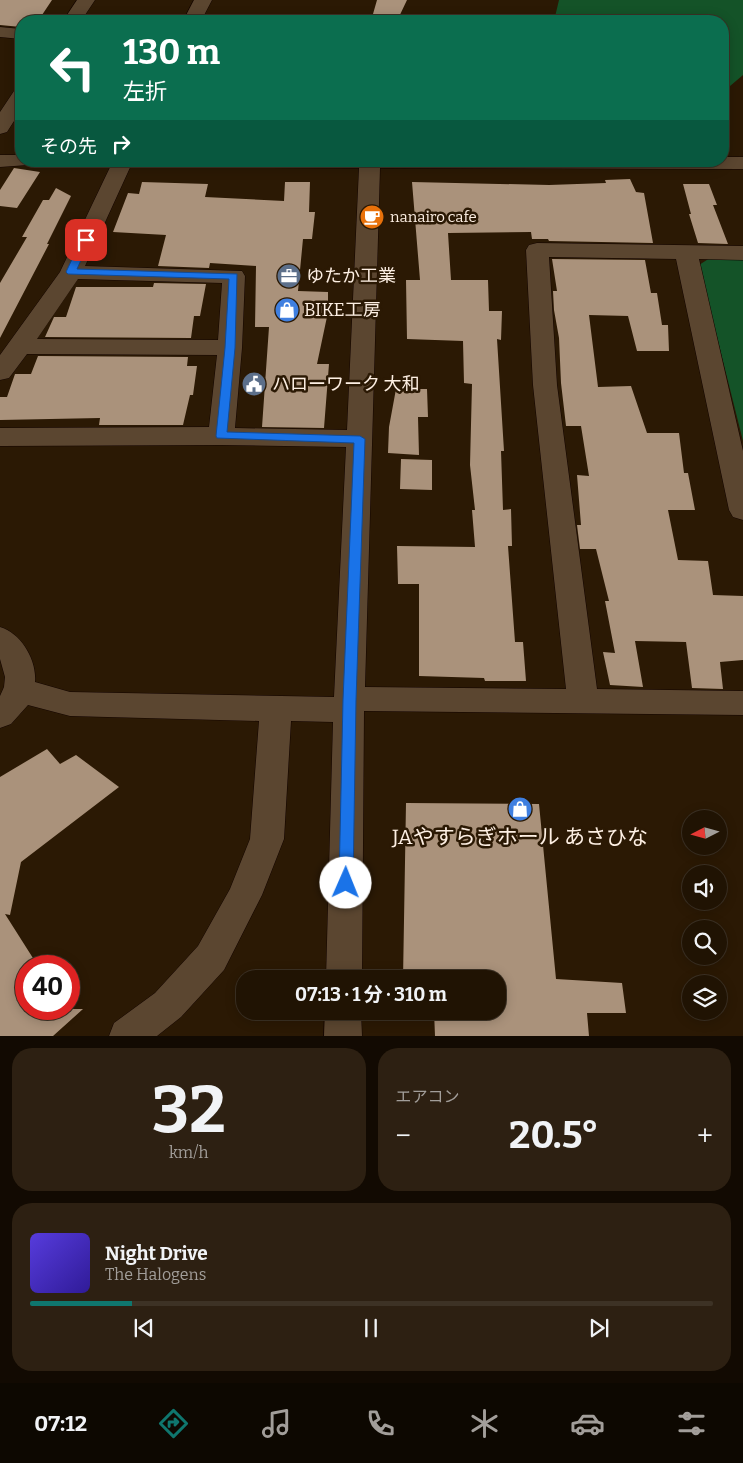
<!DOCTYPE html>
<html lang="ja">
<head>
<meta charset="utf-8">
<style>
  body { margin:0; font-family:Bitter,"Noto Sans JP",serif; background:#2d2012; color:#f1f3f6; height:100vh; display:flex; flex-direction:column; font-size:19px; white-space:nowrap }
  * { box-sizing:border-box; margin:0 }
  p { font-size:16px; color:#a29e9a }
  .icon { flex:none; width:28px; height:28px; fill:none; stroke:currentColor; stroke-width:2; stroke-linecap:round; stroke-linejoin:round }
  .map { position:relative; height:1036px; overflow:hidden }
  .side { display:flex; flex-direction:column; gap:12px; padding:12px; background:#120a02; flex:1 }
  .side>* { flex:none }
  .top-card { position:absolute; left:15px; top:15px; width:714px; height:152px; border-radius:20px; box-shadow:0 2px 12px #0003,0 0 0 1px #3d3225; background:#0b6e4f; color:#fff; overflow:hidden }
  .needle { width:32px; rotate:264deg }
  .fabs { position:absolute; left:682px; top:810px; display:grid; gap:10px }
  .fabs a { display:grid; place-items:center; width:45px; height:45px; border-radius:50%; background:#201303; box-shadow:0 2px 12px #0003,0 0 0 1px #3d3225; font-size:25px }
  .speed { position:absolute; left:15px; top:955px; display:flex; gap:10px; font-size:25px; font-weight:700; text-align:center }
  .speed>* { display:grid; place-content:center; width:65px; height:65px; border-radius:50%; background:#201303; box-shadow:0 2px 12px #0003,0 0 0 1px #3d3225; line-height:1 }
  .speed .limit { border:8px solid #d22; background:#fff; color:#111 }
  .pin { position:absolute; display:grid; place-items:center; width:42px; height:42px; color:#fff; margin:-21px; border-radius:10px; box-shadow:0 2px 8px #0006 }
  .me { position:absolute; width:55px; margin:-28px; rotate:1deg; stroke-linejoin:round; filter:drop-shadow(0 0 4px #0008) }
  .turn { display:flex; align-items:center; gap:18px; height:105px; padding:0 25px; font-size:22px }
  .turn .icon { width:65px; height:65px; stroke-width:2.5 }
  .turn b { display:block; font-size:35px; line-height:42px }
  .then { display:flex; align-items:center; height:48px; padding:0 25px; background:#0003; gap:10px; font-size:19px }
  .big { font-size:38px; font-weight:700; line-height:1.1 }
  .side .card { flex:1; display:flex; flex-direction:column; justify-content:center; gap:8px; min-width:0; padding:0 18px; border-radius:20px; background:#2d2012 }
  .side .dial { align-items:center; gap:0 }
  .dial b { font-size:65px; line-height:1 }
  .song { display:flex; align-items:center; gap:15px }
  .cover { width:60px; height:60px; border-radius:8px; background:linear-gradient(135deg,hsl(250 70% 55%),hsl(250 70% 35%)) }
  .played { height:5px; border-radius:2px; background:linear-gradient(90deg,#0f766e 15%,#3d3225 15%) }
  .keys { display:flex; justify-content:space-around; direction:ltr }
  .heat { display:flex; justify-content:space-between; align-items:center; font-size:28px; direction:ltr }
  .side .tiles { flex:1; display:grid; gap:12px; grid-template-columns:1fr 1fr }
  .card:last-child { grid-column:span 2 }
  .trip { position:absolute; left:236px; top:970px; width:270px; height:50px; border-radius:20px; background:#201303; box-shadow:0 2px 12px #0003,0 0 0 1px #3d3225; font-weight:700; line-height:50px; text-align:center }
  .tab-bar { display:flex; height:80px; justify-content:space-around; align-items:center; background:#0d0801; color:#a29e9a }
  .tab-bar .icon { width:35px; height:35px }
  .tab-bar .selected { color:#0f766e }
  .tab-bar b { font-size:22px; color:#f1f3f6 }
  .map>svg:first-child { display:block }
  .green { fill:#145328 }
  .building { fill:#aa927b }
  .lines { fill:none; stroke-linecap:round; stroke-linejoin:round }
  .minor-casing { stroke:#130400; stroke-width:1 }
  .minor { fill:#5b4630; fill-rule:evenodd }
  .route { fill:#1a73e8; stroke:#114b97 }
  .labels { text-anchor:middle; stroke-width:5; stroke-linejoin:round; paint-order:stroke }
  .far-poi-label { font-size:15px; fill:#fdefe3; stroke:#2b1904; text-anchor:start }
  .poi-label { font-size:18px; fill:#fdefe3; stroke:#2b1904; text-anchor:start }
  .near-poi-label { font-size:21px; fill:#fdefe3; stroke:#2b1904 }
</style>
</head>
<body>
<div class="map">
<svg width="743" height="1036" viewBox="0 0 743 1036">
  <rect width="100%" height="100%" fill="#2b1904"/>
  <path class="green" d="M559,0H743V75L723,92L722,21H554Z
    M710,258L743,259V441L699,265Z"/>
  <path class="building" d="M0,0H52L38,21H21V27L0,25Z
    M377,0H407L397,21H371Z
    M14,168L40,172L17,208L0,206V190Z
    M630,179L636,192L644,193L653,243L549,241L548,239H532L531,232L448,233L451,280H488L489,311H502L501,340L497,339L504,451H501L503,510L511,509L512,546H508L515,642H523L526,681H485L484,678L419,676V584H398L397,546L475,547L472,510H475L470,465L472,384L464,383L463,341L407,339L406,280H420L412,182L549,185L606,183L605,180Z
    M142,182L208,184L205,197L284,201L285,182H310L309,212H315L312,239H303L298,291L328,292V312L317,364H329L324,428L262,427L269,327H255L256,266L210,263L209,268L158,266L166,235L113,232L128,193L139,194Z
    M683,184H709L717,205H713L728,244L698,243L689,214H691Z
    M56,188L71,196L47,244H49L0,338V283L27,237H22L43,200H49Z
    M552,259L645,260L651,293H657L662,325H668L669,351H637L628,316L589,315L598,387L631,386L647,433H679L684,473H688L695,510H668L678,560L708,561L713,595L743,596V660L720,662L723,689L692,688L686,642L635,641L643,687L610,685L603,652L615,653L605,601H609L596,549H580L577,525H581L577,475L589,476L581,426H566L561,383L559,338L554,310L553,291H557Z
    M154,283L206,284L200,316H194L191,338L45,337L54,317H66L76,287H153Z
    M38,356L188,357L187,366H197L193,395H190L183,425H99L100,418L0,420V397H7L15,374H31Z
    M396,389H427L428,417H418L419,455L388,453L389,427Z
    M401,459L432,460V490L400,489Z
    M47,749L60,764L76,755L119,787L21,862L10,915L5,914L38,966H26V1009H83L53,1036H0V777Z
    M406,803L539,804L556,979L622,983L626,1013H587L589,1036H435L434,1011H498V979H403Z"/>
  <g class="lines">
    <defs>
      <path id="minor" d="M77,0H95L81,21H63Z
        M194,0H212L201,21H183Z
        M0,27L21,29V39L0,37Z
        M21,89V110L7,132L0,134V112L14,91Z
        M0,155H21V161H31L28,165L0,167Z
        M722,157H743V169L380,168L365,687L566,689L533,385L526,250L529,245L537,243L743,246V260L699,259L743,451V520L733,517L729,510L676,259L549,257L557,385L597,689L743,691V715L364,711L362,979H326L333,722L291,721L284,839L262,895L224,970L181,1017L157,1036H109L114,1023L155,993L198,946L230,889L250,839L259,721L70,716L28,705L11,724L0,728V696L4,687L5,677L0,659V627C21,633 37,660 35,682L70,692L334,697L346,447L221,445L0,446V428L209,427L217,355L27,354L9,378L0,380V355L60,272L113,161H133L85,266L242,271L245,276L242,348L235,428L347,430L359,168L187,167L180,165L177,161H722ZM78,279L222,283L218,340L37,339Z
        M325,1011H361L362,1036H324Z"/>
    </defs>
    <use href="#minor" class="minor-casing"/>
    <use href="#minor" class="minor"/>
  </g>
  <path class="route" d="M86,237L90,240L77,269L237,274L235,348L227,432L360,436L365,439L356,700L353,883L351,887L346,889L341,887L339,883L343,700L354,443L217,438L216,436L225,348L229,279L68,274L66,272L81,240Z"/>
  <defs>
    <symbol id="cafe-disc" viewBox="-11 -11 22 22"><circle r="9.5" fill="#e8710a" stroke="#2b1904"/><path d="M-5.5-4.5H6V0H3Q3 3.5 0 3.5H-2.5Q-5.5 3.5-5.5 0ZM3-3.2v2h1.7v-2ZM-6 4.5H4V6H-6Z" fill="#fff"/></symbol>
    <symbol id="office-disc" viewBox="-11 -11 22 22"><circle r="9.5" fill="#5c6f8a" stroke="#2b1904"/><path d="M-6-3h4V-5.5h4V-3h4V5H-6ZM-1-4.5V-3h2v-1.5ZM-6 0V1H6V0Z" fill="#fff"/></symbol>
    <symbol id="shop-disc" viewBox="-11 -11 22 22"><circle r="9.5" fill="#3f7fe0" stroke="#2b1904"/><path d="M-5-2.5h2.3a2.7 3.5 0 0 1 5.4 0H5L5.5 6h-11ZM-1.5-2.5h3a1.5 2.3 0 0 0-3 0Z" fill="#fff"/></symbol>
    <symbol id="civic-disc" viewBox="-11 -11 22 22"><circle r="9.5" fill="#5c6f8a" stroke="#2b1904"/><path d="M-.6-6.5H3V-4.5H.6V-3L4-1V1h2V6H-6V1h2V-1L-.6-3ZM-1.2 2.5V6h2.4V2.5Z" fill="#fff"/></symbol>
  </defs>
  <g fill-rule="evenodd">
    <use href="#cafe-disc" x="358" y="203" width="28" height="28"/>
    <use href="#office-disc" x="275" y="262" width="28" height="28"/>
    <use href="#shop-disc" x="273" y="296" width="28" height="28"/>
    <use href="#civic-disc" x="240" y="370" width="28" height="28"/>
    <use href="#shop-disc" x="506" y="795" width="28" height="28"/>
  </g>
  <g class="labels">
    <g class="far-poi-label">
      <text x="390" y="222">nanairo cafe</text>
    </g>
    <g class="poi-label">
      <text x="306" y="282">ゆたか工業</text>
      <text x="304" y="316">BIKE工房</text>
      <text x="272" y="390">ハローワーク 大和</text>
    </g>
    <g class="near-poi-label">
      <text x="520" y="844">JAやすらぎホール あさひな</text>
    </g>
  </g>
</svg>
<div class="fabs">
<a><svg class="needle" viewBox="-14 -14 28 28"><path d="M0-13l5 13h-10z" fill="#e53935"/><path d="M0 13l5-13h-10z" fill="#a29e9a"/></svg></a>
<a><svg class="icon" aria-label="sound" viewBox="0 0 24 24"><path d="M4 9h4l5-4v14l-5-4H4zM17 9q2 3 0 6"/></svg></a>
<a><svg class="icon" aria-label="search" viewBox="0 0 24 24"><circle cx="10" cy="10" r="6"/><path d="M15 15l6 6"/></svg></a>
<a><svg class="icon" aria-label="layers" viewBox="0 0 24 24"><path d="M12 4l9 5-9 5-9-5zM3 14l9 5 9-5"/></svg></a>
</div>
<div class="speed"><div class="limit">40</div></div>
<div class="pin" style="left:86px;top:240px;background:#d93025"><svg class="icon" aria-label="arrive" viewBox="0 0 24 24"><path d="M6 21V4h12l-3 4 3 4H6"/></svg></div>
<svg class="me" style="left:346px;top:883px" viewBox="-20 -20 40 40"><circle r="19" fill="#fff"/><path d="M0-13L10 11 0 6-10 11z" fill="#1a73e8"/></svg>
<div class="trip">07:13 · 1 分 · 310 m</div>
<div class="top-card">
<div class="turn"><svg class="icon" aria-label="left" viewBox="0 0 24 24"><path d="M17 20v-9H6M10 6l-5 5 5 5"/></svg><div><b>130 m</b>左折</div></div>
<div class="then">その先<svg class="icon" aria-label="right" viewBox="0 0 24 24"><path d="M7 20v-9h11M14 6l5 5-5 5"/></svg></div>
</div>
</div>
<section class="side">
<div class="tiles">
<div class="card dial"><b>32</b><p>km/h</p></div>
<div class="card"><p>エアコン</p>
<div class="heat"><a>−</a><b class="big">20.5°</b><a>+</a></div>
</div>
<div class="card">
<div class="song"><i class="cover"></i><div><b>Night Drive</b><p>The Halogens</p></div></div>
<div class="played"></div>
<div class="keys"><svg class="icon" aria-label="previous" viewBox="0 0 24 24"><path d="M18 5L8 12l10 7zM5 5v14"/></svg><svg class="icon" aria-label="pause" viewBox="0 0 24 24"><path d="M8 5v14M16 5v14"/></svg><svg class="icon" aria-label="next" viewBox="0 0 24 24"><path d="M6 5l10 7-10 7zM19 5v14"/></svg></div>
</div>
</div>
</section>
<nav class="tab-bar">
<b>07:12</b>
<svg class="icon selected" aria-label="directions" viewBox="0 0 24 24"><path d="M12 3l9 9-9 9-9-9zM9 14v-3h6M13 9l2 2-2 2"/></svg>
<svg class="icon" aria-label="music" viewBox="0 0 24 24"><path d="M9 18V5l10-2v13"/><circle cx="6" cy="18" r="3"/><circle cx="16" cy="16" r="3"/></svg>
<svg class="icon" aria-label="phone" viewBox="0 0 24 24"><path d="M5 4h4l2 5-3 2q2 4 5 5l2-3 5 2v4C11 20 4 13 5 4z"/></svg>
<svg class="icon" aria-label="climate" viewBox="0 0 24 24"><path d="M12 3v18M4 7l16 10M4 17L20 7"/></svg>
<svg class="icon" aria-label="car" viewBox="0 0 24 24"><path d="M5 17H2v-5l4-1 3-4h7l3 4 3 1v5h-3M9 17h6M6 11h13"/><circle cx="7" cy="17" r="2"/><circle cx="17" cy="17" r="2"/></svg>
<svg class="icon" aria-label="filters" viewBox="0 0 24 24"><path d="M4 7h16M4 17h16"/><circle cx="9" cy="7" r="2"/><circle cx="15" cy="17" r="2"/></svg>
</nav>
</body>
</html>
